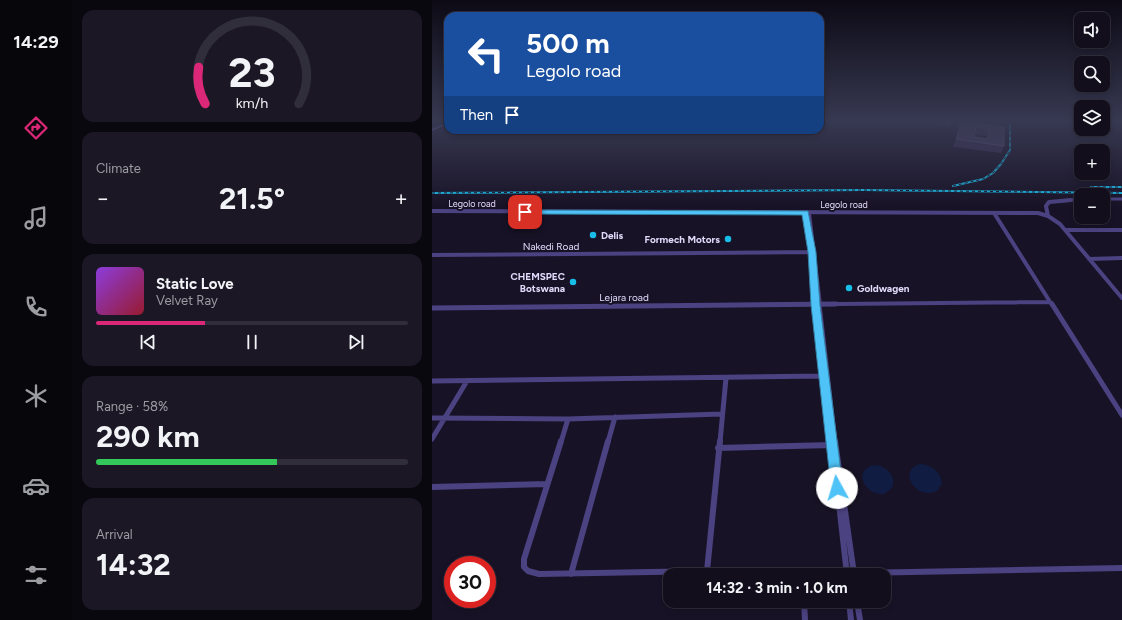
<!DOCTYPE html>
<html lang="en">
<head>
<meta charset="utf-8">
<style>
  body { margin:0; font-family:Figtree,sans-serif; background:#1b1725; color:#f1f3f6; height:100vh; display:flex; flex-direction:column; font-size:15px; white-space:nowrap }
  * { box-sizing:border-box; margin:0 }
  p { font-size:13px; color:#9c9ca3 }
  .icon { flex:none; width:22px; height:22px; fill:none; stroke:currentColor; stroke-width:2; stroke-linecap:round; stroke-linejoin:round }
  .map { position:relative; flex:1; overflow:hidden }
  .sheet { display:flex; flex-direction:column; gap:10px; padding:10px; background:#0a080f; width:360px }
  .sheet>* { flex:none }
  .hud { position:absolute; left:12px; top:12px; width:380px; height:122px; border-radius:12px; box-shadow:0 2px 6px #0003,0 0 0 1px #312e3b; background:#1a4fa0; color:#fff; overflow:hidden }
  .tools { position:absolute; left:642px; top:12px; display:grid; gap:8px }
  .tools a { display:grid; place-items:center; width:36px; height:36px; border-radius:8px; background:#120e1c; box-shadow:0 2px 6px #0003,0 0 0 1px #312e3b; font-size:20px }
  .speed { position:absolute; left:12px; top:556px; display:flex; gap:8px; font-size:20px; font-weight:700; text-align:center }
  .speed>* { display:grid; place-content:center; width:52px; height:52px; border-radius:50%; background:#120e1c; box-shadow:0 2px 6px #0003,0 0 0 1px #312e3b; line-height:1 }
  .speed .limit { border:6px solid #d22; background:#fff; color:#111 }
  .pin { position:absolute; display:grid; place-items:center; width:34px; height:34px; color:#fff; margin:-17px; border-radius:8px; box-shadow:0 2px 6px #0006 }
  .me { position:absolute; width:44px; margin:-22px; rotate:354deg; stroke-linejoin:round; filter:drop-shadow(0 0 3px #0008) }
  .turn { display:flex; align-items:center; gap:14px; height:84px; padding:0 16px; font-size:18px }
  .turn .icon { width:52px; height:52px; stroke-width:2.5 }
  .turn b { display:block; font-size:28px; line-height:34px }
  .then { display:flex; align-items:center; height:38px; padding:0 16px; background:#0003; gap:8px; font-size:15px }
  .big { font-size:30px; font-weight:700; line-height:1.1 }
  .sheet .tile { flex:1; display:flex; flex-direction:column; justify-content:center; gap:6px; min-width:0; padding:0 14px; border-radius:12px; background:#1b1725 }
  .sheet .dial { align-items:center; gap:0 }
  .dial svg { height:104px; overflow:visible; fill:none; stroke:#312e3b; stroke-width:7; stroke-linecap:round; text-anchor:middle }
  .dial text { fill:#f1f3f6; stroke:none }
  .song { display:flex; align-items:center; gap:12px }
  .cover { width:48px; height:48px; border-radius:6px; background:linear-gradient(135deg,hsl(270 70% 55%),hsl(350 70% 35%)) }
  .played { height:4px; border-radius:2px; background:linear-gradient(90deg,#db2777 35%,#312e3b 35%) }
  .keys { display:flex; justify-content:space-around; direction:ltr }
  .heat { display:flex; justify-content:space-between; align-items:center; font-size:22px; direction:ltr }
  .charge { height:6px; border-radius:3px; background:linear-gradient(90deg,#34c759 58%,#312e3b 0) }
  .trip { position:absolute; left:231px; top:568px; width:228px; height:40px; border-radius:12px; background:#120e1c; box-shadow:0 2px 6px #0003,0 0 0 1px #312e3b; font-weight:700; line-height:40px; text-align:center }
  main { display:flex; flex:1; min-height:0 }
  .menu { display:flex; flex-direction:column; width:72px; justify-content:space-around; align-items:center; background:#07060b; color:#9c9ca3 }
  .menu .icon { width:28px; height:28px }
  .menu .selected { color:#db2777 }
  .menu b { font-size:18px; color:#f1f3f6 }
  .map>svg:first-child { display:block }
  .water { fill:#101c42 }
  .lines { fill:none; stroke-linecap:round; stroke-linejoin:round }
  .minor-far3 { stroke:#4b4281; stroke-width:3 }
  .minor-far2 { stroke:#4b4281; stroke-width:4 }
  .minor-far1 { stroke:#4b4281; stroke-width:5 }
  .minor { stroke:#4b4281; stroke-width:6 }
  .secondary { fill:#8b7bf3; fill-rule:evenodd }
  .rail-casing { stroke:#19bde9; stroke-width:2 }
  .rail { stroke:#181226; stroke-width:1; stroke-dasharray:3; stroke-linecap:butt }
  .wall { fill:#392d53; fill-rule:evenodd }
  .building { fill:#4b4065; stroke:#63587d; fill-rule:evenodd }
  .route { fill:#4fc3f7; stroke:#337fa1 }
  .poi-dot { fill:#19bde9; stroke:#181226; stroke-width:1.5 }
  .labels { text-anchor:middle; stroke-width:4; stroke-linejoin:round; paint-order:stroke }
  .far-street-label { font-size:9px; fill:#e2dbfc; stroke:#181226 }
  .poi-label { font-size:10px; font-weight:bold; fill:#e2dbfc; stroke:#181226; text-anchor:start }
  .street-label { font-size:10px; fill:#e2dbfc; stroke:#181226 }
</style>
</head>
<body>
<main>
<nav class="menu">
<b>14:29</b>
<svg class="icon selected" aria-label="directions" viewBox="0 0 24 24"><path d="M12 3l9 9-9 9-9-9zM9 14v-3h6M13 9l2 2-2 2"/></svg>
<svg class="icon" aria-label="music" viewBox="0 0 24 24"><path d="M9 18V5l10-2v13"/><circle cx="6" cy="18" r="3"/><circle cx="16" cy="16" r="3"/></svg>
<svg class="icon" aria-label="phone" viewBox="0 0 24 24"><path d="M5 4h4l2 5-3 2q2 4 5 5l2-3 5 2v4C11 20 4 13 5 4z"/></svg>
<svg class="icon" aria-label="climate" viewBox="0 0 24 24"><path d="M12 3v18M4 7l16 10M4 17L20 7"/></svg>
<svg class="icon" aria-label="car" viewBox="0 0 24 24"><path d="M5 17H2v-5l4-1 3-4h7l3 4 3 1v5h-3M9 17h6M6 11h13"/><circle cx="7" cy="17" r="2"/><circle cx="17" cy="17" r="2"/></svg>
<svg class="icon" aria-label="filters" viewBox="0 0 24 24"><path d="M4 7h16M4 17h16"/><circle cx="9" cy="7" r="2"/><circle cx="15" cy="17" r="2"/></svg>
</nav>
<section class="sheet">
<div class="tile dial"><svg viewBox="0 0 100 80">
<path d="M14 69A42 42 0 1 1 86 69"/>
<path d="M14 69A42 42 0 0 1 9 41" stroke="#db2777"/>
<text x="50" y="56" font-size="32" font-weight="700">23</text>
<text x="50" y="72" font-size="11">km/h</text>
</svg></div>
<div class="tile"><p>Climate</p>
<div class="heat"><a>−</a><b class="big">21.5°</b><a>+</a></div>
</div>
<div class="tile">
<div class="song"><i class="cover"></i><div><b>Static Love</b><p>Velvet Ray</p></div></div>
<div class="played"></div>
<div class="keys"><svg class="icon" aria-label="previous" viewBox="0 0 24 24"><path d="M18 5L8 12l10 7zM5 5v14"/></svg><svg class="icon" aria-label="pause" viewBox="0 0 24 24"><path d="M8 5v14M16 5v14"/></svg><svg class="icon" aria-label="next" viewBox="0 0 24 24"><path d="M6 5l10 7-10 7zM19 5v14"/></svg></div>
</div>
<div class="tile"><p>Range · 58%</p><b class="big">290 km</b><div class="charge"></div></div>
<div class="tile"><p>Arrival</p><b class="big">14:32</b></div>
</section>
<div class="map">
<svg width="690" height="620" viewBox="0 0 690 620">
  <rect width="100%" height="100%" fill="#181226"/>
  <path class="water" d="M488,464C500,465 508,471 510,483L505,491C484,501 465,470 488,464Z
    M442,465C455,466 465,476 460,488L452,494C433,496 420,470 442,465Z"/>
  <g class="lines">
    <path class="minor-far3" d="M493,121L517,124V121
      M671,199H690
      M629,201L649,199"/>
    <path class="minor-far2" d="M0,211L606,213L616,216L628,224L690,298
      M373,213L378,241
      M377,213L388,305
      M562,213L620,305
      M616,216L614,206L617,202L639,200
      M634,230H690
      M0,255L382,252
      M657,259L690,258
      M382,277L385,305
      M301,305L618,302"/>
    <path class="minor-far1" d="M385,304L400,442
      M387,304L403,442
      M620,304L690,415
      M0,308L404,304
      M0,381L392,376
      M0,418L136,419L289,414
      M0,439L35,381
      M129,442L136,419
      M176,442L183,417
      M288,442L294,378"/>
    <path class="minor" d="M129,441L92,559V567L96,571L107,574L275,571L371,574L690,568
      M400,441L415,575
      M403,441L422,574
      M286,448L400,445
      M0,487L115,484
      M275,571L288,441
      M139,574L176,441
      M372,601L373,620
      M417,601L419,620
      M425,601L428,620"/>
    <path class="secondary" d="M15,122H16V124L0,131V129Z"/>
    <defs>
      <path id="rail" d="M521,186L551,179L561,173L569,164L578,150V121
        M659,187H690
        M0,193L431,190L690,193"/>
    </defs>
    <use href="#rail" class="rail-casing"/>
    <use href="#rail" class="rail"/>
  </g>
  <path class="wall" d="M528,121L572,127V146L569,153L521,147L526,133H525L526,128ZM543,135L555,136V138L542,137Z"/>
  <path class="building" d="M528,121L572,127V146L524,139L529,125H527ZM544,127L557,129L556,139L542,137Z"/>
  <linearGradient id="sky" x2="0" y2="1"><stop stop-color="#0d0a15"/><stop offset="0.58" stop-color="#373952"/><stop offset="1" stop-color="#373952" stop-opacity="0"/></linearGradient>
  <rect width="690" height="208" fill="url(#sky)"/>
  <path class="route" d="M91,210L376,211L384,252L388,305L411,488L410,492L405,494L400,492L399,488L379,305L376,252L370,215L93,214L90,212Z"/>
  <g class="poi-dot">
    <circle cx="161" cy="235" r="4"/>
    <circle cx="296" cy="239" r="4"/>
    <circle cx="141" cy="282" r="4"/>
    <circle cx="417" cy="288" r="4"/>
  </g>
  <g class="labels">
    <g class="far-street-label">
      <text x="40" y="207">Legolo road</text>
      <text x="412" y="208">Legolo road</text>
    </g>
    <g class="poi-label">
      <text x="169" y="239">Delis</text>
      <text x="288" y="243" text-anchor="end">Formech Motors</text>
      <text x="133" y="280" text-anchor="end">CHEMSPEC<tspan x="133" dy="12">Botswana</tspan></text>
      <text x="425" y="292">Goldwagen</text>
    </g>
    <g class="street-label">
      <text x="119" y="250">Nakedi Road</text>
      <text x="192" y="301">Lejara road</text>
    </g>
  </g>
</svg>
<div class="tools">
<a><svg class="icon" aria-label="sound" viewBox="0 0 24 24"><path d="M4 9h4l5-4v14l-5-4H4zM17 9q2 3 0 6"/></svg></a>
<a><svg class="icon" aria-label="search" viewBox="0 0 24 24"><circle cx="10" cy="10" r="6"/><path d="M15 15l6 6"/></svg></a>
<a><svg class="icon" aria-label="layers" viewBox="0 0 24 24"><path d="M12 4l9 5-9 5-9-5zM3 14l9 5 9-5"/></svg></a>
<a>+</a>
<a>−</a>
</div>
<div class="speed"><div class="limit">30</div></div>
<div class="pin" style="left:93px;top:212px;background:#d93025"><svg class="icon" aria-label="arrive" viewBox="0 0 24 24"><path d="M6 21V4h12l-3 4 3 4H6"/></svg></div>
<svg class="me" style="left:405px;top:488px" viewBox="-20 -20 40 40"><circle r="19" fill="#fff"/><path d="M0-13L10 11 0 6-10 11z" fill="#4fc3f7"/></svg>
<div class="trip">14:32 · 3 min · 1.0 km</div>
<div class="hud">
<div class="turn"><svg class="icon" aria-label="left" viewBox="0 0 24 24"><path d="M17 20v-9H6M10 6l-5 5 5 5"/></svg><div><b>500 m</b>Legolo road</div></div>
<div class="then">Then<svg class="icon" aria-label="arrive" viewBox="0 0 24 24"><path d="M6 21V4h12l-3 4 3 4H6"/></svg></div>
</div>
</div>
</main>
</body>
</html>
